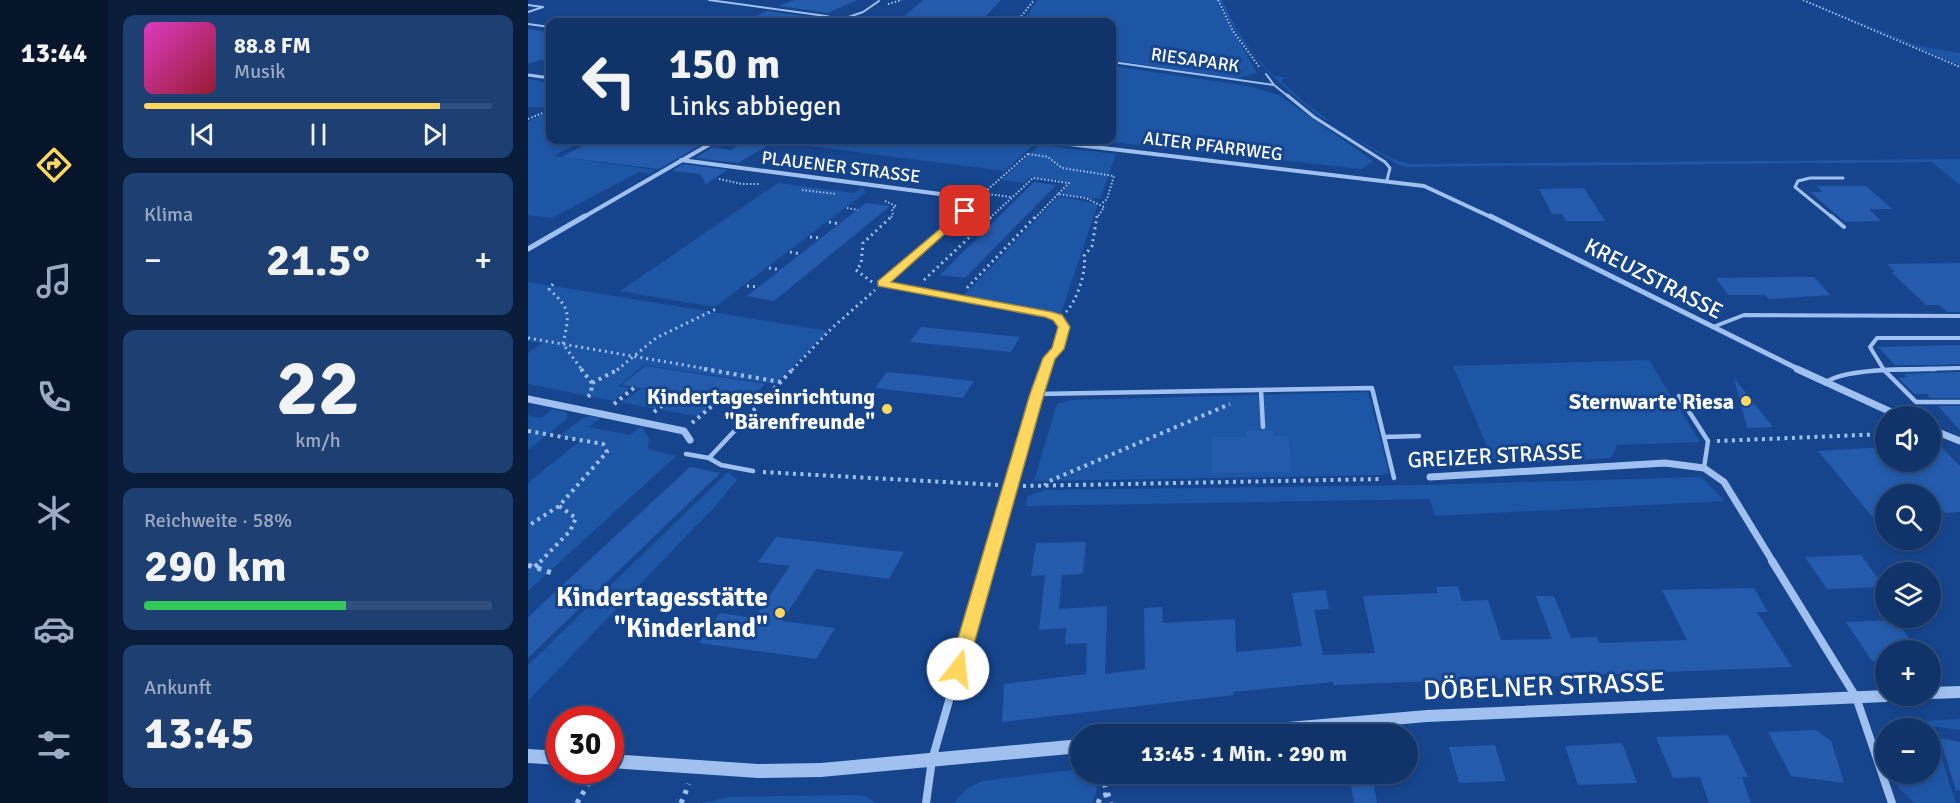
<!DOCTYPE html>
<html lang="de">
<head>
<meta charset="utf-8">
<style>
  body { margin:0; font-family:Signika,sans-serif; background:#1e3f72; color:#f1f3f6; height:100vh; display:flex; flex-direction:column; font-size:22px; white-space:nowrap }
  * { box-sizing:border-box; margin:0 }
  p { font-size:20px; color:#9caac1 }
  .icon { flex:none; width:33px; height:33px; fill:none; stroke:currentColor; stroke-width:2; stroke-linecap:round; stroke-linejoin:round }
  .map { position:relative; flex:1; overflow:hidden }
  .details { display:flex; flex-direction:column; gap:15px; padding:15px; background:#091d3a; width:420px }
  .details>* { flex:none }
  .hud { position:absolute; left:18px; top:18px; width:570px; height:126px; border-radius:12px; box-shadow:0 3px 9px #0003,0 0 0 2px #304f7e; background:#10346a; color:#f1f3f6; overflow:hidden }
  .buttons { position:absolute; left:1347px; top:406px; display:grid; gap:12px }
  .buttons a { display:grid; place-items:center; width:66px; height:66px; border-radius:50%; background:#10346a; box-shadow:0 3px 9px #0003,0 0 0 2px #304f7e; font-size:30px }
  .speed { position:absolute; left:18px; top:706px; display:flex; gap:12px; font-size:30px; font-weight:700; text-align:center }
  .speed>* { display:grid; place-content:center; width:78px; height:78px; border-radius:50%; background:#10346a; box-shadow:0 3px 9px #0003,0 0 0 2px #304f7e; line-height:1 }
  .speed .limit { border:9px solid #d22; background:#fff; color:#111 }
  .pin { position:absolute; display:grid; place-items:center; width:51px; height:51px; color:#fff; margin:-26px; border-radius:12px; box-shadow:0 3px 9px #0006 }
  .me { position:absolute; width:66px; margin:-33px; rotate:16deg; stroke-linejoin:round; filter:drop-shadow(0 0 4px #0008) }
  .turn { display:flex; align-items:center; gap:21px; height:126px; padding:0 24px; font-size:27px }
  .turn .icon { width:78px; height:78px; stroke-width:2.5 }
  .turn b { display:block; font-size:42px; line-height:51px }
  .big { font-size:45px; font-weight:700; line-height:1.1 }
  .details .card { flex:1; display:flex; flex-direction:column; justify-content:center; gap:9px; min-width:0; padding:0 21px; border-radius:12px; background:#1e3f72 }
  .details .dial { align-items:center; gap:0 }
  .dial b { font-size:78px; line-height:1 }
  .song { display:flex; align-items:center; gap:18px }
  .cover { width:72px; height:72px; border-radius:9px; background:linear-gradient(135deg,hsl(310 70% 55%),hsl(350 70% 35%)) }
  .played { height:6px; border-radius:3px; background:linear-gradient(90deg,#ffd75e 85%,#304f7e 85%) }
  .keys { display:flex; justify-content:space-around; direction:ltr }
  .heat { display:flex; justify-content:space-between; align-items:center; font-size:33px; direction:ltr }
  .charge { height:9px; border-radius:4px; background:linear-gradient(90deg,#34c759 58%,#304f7e 0) }
  .trip { position:absolute; left:542px; top:724px; width:348px; height:60px; border-radius:30px; background:#10346a; box-shadow:0 3px 9px #0003,0 0 0 2px #304f7e; font-weight:700; line-height:60px; text-align:center }
  main { display:flex; flex:1; min-height:0 }
  .tab-bar { display:flex; flex-direction:column; width:108px; justify-content:space-around; align-items:center; background:#06152a; color:#9caac1 }
  .tab-bar .icon { width:42px; height:42px }
  .tab-bar .current { color:#ffd75e }
  .tab-bar b { font-size:27px; color:#f1f3f6 }
  .map>svg:first-child { display:block }
  .green { fill:#1e56a6 }
  .building { fill:#245bac }
  .lines { fill:none; stroke-linecap:round; stroke-linejoin:round }
  .path-far3 { stroke:#a0c1f0; stroke-width:2; stroke-dasharray:1.5 2; stroke-linecap:butt }
  .path-far2 { stroke:#a0c1f0; stroke-width:3; stroke-dasharray:2 4; stroke-linecap:butt }
  .path-far1 { stroke:#a0c1f0; stroke-width:4; stroke-dasharray:3 4.5; stroke-linecap:butt }
  .path { stroke:#a0c1f0; stroke-width:5; stroke-dasharray:4 6; stroke-linecap:butt }
  .service-far3 { stroke:#a0c1f0; stroke-width:2 }
  .service-far2 { stroke:#a0c1f0; stroke-width:3 }
  .service-far1 { stroke:#a0c1f0; stroke-width:4 }
  .service { stroke:#a0c1f0; stroke-width:4.5 }
  .minor-far4 { stroke:#a0c1f0; stroke-width:3 }
  .minor-far3 { stroke:#a0c1f0; stroke-width:4 }
  .minor-far2 { stroke:#a0c1f0; stroke-width:5 }
  .minor-far1 { stroke:#a0c1f0; stroke-width:7 }
  .minor { stroke:#a0c1f0; stroke-width:8 }
  .tertiary { fill:#a0c1f0; fill-rule:evenodd }
  .route { fill:#ffd75e; stroke:#a68c3d; stroke-width:1.5 }
  .poi-dot { fill:#ffd75e; stroke:#16458d; stroke-width:2 }
  .labels { text-anchor:middle; stroke-width:6; stroke-linejoin:round; paint-order:stroke }
  .far-street-label { font-size:18px; fill:#fff; stroke:#16458d }
  .street-label { font-size:22px; fill:#fff; stroke:#16458d }
  .poi-label { font-size:22px; font-weight:bold; fill:#fff; stroke:#16458d; text-anchor:end }
  .near-poi-label { font-size:27px; font-weight:bold; fill:#fff; stroke:#16458d; text-anchor:end }
  .near-street-label { font-size:27px; fill:#fff; stroke:#16458d }
</style>
</head>
<body>
<main>
<nav class="tab-bar">
<b>13:44</b>
<svg class="icon current" aria-label="directions" viewBox="0 0 24 24"><path d="M12 3l9 9-9 9-9-9zM9 14v-3h6M13 9l2 2-2 2"/></svg>
<svg class="icon" aria-label="music" viewBox="0 0 24 24"><path d="M9 18V5l10-2v13"/><circle cx="6" cy="18" r="3"/><circle cx="16" cy="16" r="3"/></svg>
<svg class="icon" aria-label="phone" viewBox="0 0 24 24"><path d="M5 4h4l2 5-3 2q2 4 5 5l2-3 5 2v4C11 20 4 13 5 4z"/></svg>
<svg class="icon" aria-label="climate" viewBox="0 0 24 24"><path d="M12 3v18M4 7l16 10M4 17L20 7"/></svg>
<svg class="icon" aria-label="car" viewBox="0 0 24 24"><path d="M5 17H2v-5l4-1 3-4h7l3 4 3 1v5h-3M9 17h6M6 11h13"/><circle cx="7" cy="17" r="2"/><circle cx="17" cy="17" r="2"/></svg>
<svg class="icon" aria-label="filters" viewBox="0 0 24 24"><path d="M4 7h16M4 17h16"/><circle cx="9" cy="7" r="2"/><circle cx="15" cy="17" r="2"/></svg>
</nav>
<section class="details">
<div class="card">
<div class="song"><i class="cover"></i><div><b>88.8 FM</b><p>Musik</p></div></div>
<div class="played"></div>
<div class="keys"><svg class="icon" aria-label="previous" viewBox="0 0 24 24"><path d="M18 5L8 12l10 7zM5 5v14"/></svg><svg class="icon" aria-label="pause" viewBox="0 0 24 24"><path d="M8 5v14M16 5v14"/></svg><svg class="icon" aria-label="next" viewBox="0 0 24 24"><path d="M6 5l10 7-10 7zM19 5v14"/></svg></div>
</div>
<div class="card"><p>Klima</p>
<div class="heat"><a>−</a><b class="big">21.5°</b><a>+</a></div>
</div>
<div class="card dial"><b>22</b><p>km/h</p></div>
<div class="card"><p>Reichweite · 58%</p><b class="big">290 km</b><div class="charge"></div></div>
<div class="card"><p>Ankunft</p><b class="big">13:45</b></div>
</section>
<div class="map">
<svg width="1432" height="803" viewBox="0 0 1432 803">
  <rect width="100%" height="100%" fill="#16458d"/>
  <path class="green" d="M510,0H694L708,28L725,54L746,76L760,78L754,79V82L777,103L802,121C794,120 783,109 775,103C741,75 711,45 693,3H689L729,73L707,79L584,60V22H494Z
    M1277,0L1391,46L1432,53V65Z
    M584,66L720,86L751,95L845,161L834,169L566,140H584Z
    M0,79L22,83V108L0,107Z
    M22,111V140H56L25,156L128,170L122,174L111,172L24,218L0,215V121Z
    M811,129L864,159L882,164L1432,159V185L1404,162L879,167L869,164Z
    M235,140H468L507,144L476,171Z
    M512,145L588,154L572,199L533,194L542,182L503,177L496,183L474,180Z
    M250,183L326,193L334,187L338,192L187,307L92,291Z
    M531,196L570,204L533,313L436,295Z
    M0,282L300,331L247,384L116,365L91,386L101,388L86,401L0,384V353L14,343L0,341Z
    M1121,360L1172,442L1089,445L1083,458L976,464L964,458L925,366Z
    M113,389L144,394L127,409L93,402Z
    M840,392L861,473L853,475L506,481L529,404L542,400Z
    M154,396L187,401L169,416L133,410Z
    M26,408L39,413V419L0,450V415L13,418Z
    M62,416L73,418L61,427L102,435L113,426L121,438L120,449L148,456L0,591V483L52,441L31,436L54,419Z
    M200,472L209,479L192,501L0,701V665Z
    M1173,477L1197,501L907,516L902,499L498,506L500,496L517,490L897,485Z
    M1432,719V730L1403,726L1428,803H1387L1371,788L1367,774H1402V729H1359L1362,723Z
    M552,769V774H566C571,785 569,792 564,803H426L438,789L454,781Z
    M324,795L337,796L349,803H174L201,797Z"/>
  <path class="building" d="M266,0H329L300,13L251,6Z
    M395,0H473L452,22H370Z
    M239,11L290,18L280,22L222,19Z
    M0,29L22,32V61L11,60L0,64Z
    M67,140H124L171,146L131,169L33,157Z
    M213,143L239,146L210,163L167,158L185,147L203,150Z
    M155,164L199,170L178,184L172,174L144,171Z
    M506,182L528,185L437,278L412,275Z
    M1288,186H1338L1364,209H1341L1353,221L1317,222L1282,192H1295Z
    M1056,188L1077,221H1038L1034,214H1024L1011,189Z
    M338,203L362,206L246,301L219,296Z
    M1432,263V312H1419L1411,305H1398L1363,272H1367L1359,264Z
    M1286,277L1302,295L1241,299L1237,295H1200L1188,278Z
    M393,327L492,337L483,352L382,342Z
    M1432,345V364L1407,365H1367L1350,347Z
    M117,366L237,384L217,404L94,385Z
    M359,372L400,376L446,381L435,398L347,388Z
    M1432,372V398H1402L1399,394H1387L1370,378L1379,377L1376,374Z
    M1206,378L1245,427L1219,428Z
    M1410,406H1432V430Z
    M719,431H745V436H760L764,472L684,473V437H719Z
    M1402,436L1432,466V512L1417,513L1402,495H1358V533L1290,451L1358,447V462H1402Z
    M162,467L192,473L0,658V617Z
    M248,537L376,552L361,579L288,569L254,621L307,628L288,659L171,643L192,613L226,618L262,566L230,562Z
    M558,542L555,574L534,575L531,609L579,606L577,674L617,669L616,608L634,607L635,623L707,619L708,652L774,646L764,593L798,590L801,609L786,610L795,655L847,653L835,596L910,593L908,587L930,586L934,601L960,600L973,640L1024,639L1008,596H1026L1043,638L1069,637L1071,643L1159,640L1134,590L1226,588L1240,612H1229L1264,667L805,685V682L705,692L706,695L474,722L476,684L558,674L559,643L537,644L538,628L511,630L517,575L503,576L508,543Z
    M1333,555L1356,587L1299,589L1277,557Z
    M1368,620L1390,651H1358V660L1344,661L1318,622Z
    M1288,730L1303,741L1316,783L1263,776L1240,732Z
    M1200,735L1220,777H1214L1223,803H1181L1172,777L1145,778L1128,737Z
    M1412,738L1432,742V790L1428,791Z
    M1094,743L1109,783L1050,785L1037,746Z
    M967,745L978,781L931,783L921,747Z
    M821,774H844L849,803H826Z"/>
  <g class="lines">
    <path class="path-far3" d="M690,0L705,31L732,68
      M1275,0L1432,67
      M360,4L374,0
      M206,22L219,17
      M489,22L506,0
      M0,119L22,110
      M500,154L520,157L534,168L586,176L579,199L573,204
      M191,179L214,184H231
      M274,190L308,194
      M457,192L501,153
      M460,194L483,197
      M357,201L368,206L364,209L365,215L362,218
      M319,208L330,210
      M462,218L505,178L541,183L530,194L558,198L576,207L569,218
      M507,218L530,194"/>
    <path class="path-far2" d="M301,222L312,224
      M282,237L293,238
      M262,252L273,254
      M241,268L253,270
      M396,280L464,216
      M344,282L328,270L333,264L335,243L364,216
      M25,284L21,289C44,310 41,315 35,344L54,370
      M219,286L231,287
      M439,288L508,216
      M538,312C549,301 559,270 556,256L564,246L569,216
      M0,338L185,370
      M89,370L128,338L188,309
      M264,370L304,328L347,290"/>
    <path class="path-far1" d="M53,369L64,383L63,394L58,398
      M176,369L253,382
      M64,383L91,369
      M86,404L107,387
      M126,412L149,394
      M220,416L265,369
      M164,423L191,400
      M0,431L75,444L79,452L31,506L0,526
      M1189,441L1358,434
      M235,472L470,485
      M495,486L854,479
      M517,486L519,482L702,404
      M12,562L42,531L48,518L31,506"/>
    <path class="path" d="M0,565L27,574
      M7,567L13,561
      M573,774L583,803
      M49,803L68,771
      M153,803L161,784
      M570,803L573,796L581,794"/>
    <path class="service-far3" d="M181,0L298,16L321,22
      M0,5L15,7L0,12
      M312,20L335,12L351,1
      M0,24L22,27
      M584,62L746,85
      M738,74L746,85L761,97"/>
    <path class="service-far2" d="M759,95L786,117L857,162L862,168L859,180
      M1305,218L1267,187L1270,181L1282,178H1315"/>
    <path class="service-far1" d="M1303,216L1316,227
      M354,284L529,317L536,327L530,349
      M1185,327L1216,315L1432,316
      M1355,370L1432,368
      M1356,370L1342,347L1349,338H1432"/>
    <path class="service" d="M1355,369L1388,402H1432
      M1297,383C1315,368 1382,369 1407,369
      M733,390L735,427
      M509,394L844,388L866,478
      M1151,396L1180,441L1176,468
      M856,437L891,436
      M158,454L181,458L212,425
      M181,458L193,465L225,471"/>
    <path class="minor-far4" d="M0,75L22,78"/>
    <path class="minor-far3" d="M507,140L896,186L965,218
      M153,160L450,199
      M54,218L189,140
      M429,218L450,199"/>
    <path class="minor-far2" d="M962,216L1272,370
      M0,249L57,216
      M354,284L430,216
      M517,370L521,358L530,349"/>
    <path class="minor-far1" d="M1269,369L1374,417
      M0,399L156,431L162,440
      M1402,429L1432,441
      M902,477L1137,463L1176,468L1196,482L1245,562
      M461,562L517,369"/>
    <path class="minor" d="M1244,561L1328,697L1364,803
      M398,803L404,760L461,561"/>
    <path class="tertiary" d="M1432,686V698L1402,699L1396,696H1402V687Z
      M1358,690V696H1365L1363,700L1358,702L899,722L752,735H669L672,730L677,729L899,710Z
      M552,739V753L293,777L230,778L82,768V754L230,764L293,763Z
      M0,749L32,751V765L0,763Z"/>
  </g>
  <path class="route" d="M437,208L440,209V213L363,282L524,312L534,315L542,327L536,349L527,359L516,394L439,669L437,674L430,676L424,674L421,669L502,394L515,358L524,348L530,327L525,320L517,317L350,286V281Z"/>
  <g class="poi-dot">
    <circle cx="1218" cy="401" r="6"/>
    <circle cx="359" cy="409" r="6"/>
    <circle cx="252" cy="613" r="6"/>
  </g>
  <g class="labels">
    <g class="far-street-label">
      <text transform="translate(667 60) rotate(8)" y="6">RIESAPARK</text>
      <text transform="translate(685 146) rotate(7)" y="6">ALTER PFARRWEG</text>
      <text transform="translate(313 167) rotate(7)" y="6">PLAUENER STRASSE</text>
    </g>
    <g class="street-label">
      <text transform="translate(1126 278) rotate(27)" y="8">KREUZSTRASSE</text>
      <text transform="translate(967 455) rotate(-3)" y="8">GREIZER STRASSE</text>
    </g>
    <g class="poi-label">
      <text x="347" y="404">Kindertageseinrichtung<tspan x="347" dy="25">"Bärenfreunde"</tspan></text>
      <text x="1206" y="409">Sternwarte Riesa</text>
    </g>
    <g class="near-poi-label">
      <text x="240" y="606">Kindertagesstätte<tspan x="240" dy="31">"Kinderland"</tspan></text>
    </g>
    <g class="near-street-label">
      <text transform="translate(1016 686) rotate(-2)" y="9">DÖBELNER STRASSE</text>
    </g>
  </g>
</svg>
<div class="buttons">
<a><svg class="icon" aria-label="sound" viewBox="0 0 24 24"><path d="M4 9h4l5-4v14l-5-4H4zM17 9q2 3 0 6"/></svg></a>
<a><svg class="icon" aria-label="search" viewBox="0 0 24 24"><circle cx="10" cy="10" r="6"/><path d="M15 15l6 6"/></svg></a>
<a><svg class="icon" aria-label="layers" viewBox="0 0 24 24"><path d="M12 4l9 5-9 5-9-5zM3 14l9 5 9-5"/></svg></a>
<a>+</a>
<a>−</a>
</div>
<div class="speed"><div class="limit">30</div></div>
<div class="pin" style="left:437px;top:211px;background:#d93025"><svg class="icon" aria-label="arrive" viewBox="0 0 24 24"><path d="M6 21V4h12l-3 4 3 4H6"/></svg></div>
<svg class="me" style="left:430px;top:669px" viewBox="-20 -20 40 40"><circle r="19" fill="#fff"/><path d="M0-13L10 11 0 6-10 11z" fill="#ffd75e"/></svg>
<div class="trip">13:45 · 1 Min. · 290 m</div>
<div class="hud">
<div class="turn"><svg class="icon" aria-label="left" viewBox="0 0 24 24"><path d="M17 20v-9H6M10 6l-5 5 5 5"/></svg><div><b>150 m</b>Links abbiegen</div></div>
</div>
</div>
</main>
</body>
</html>
